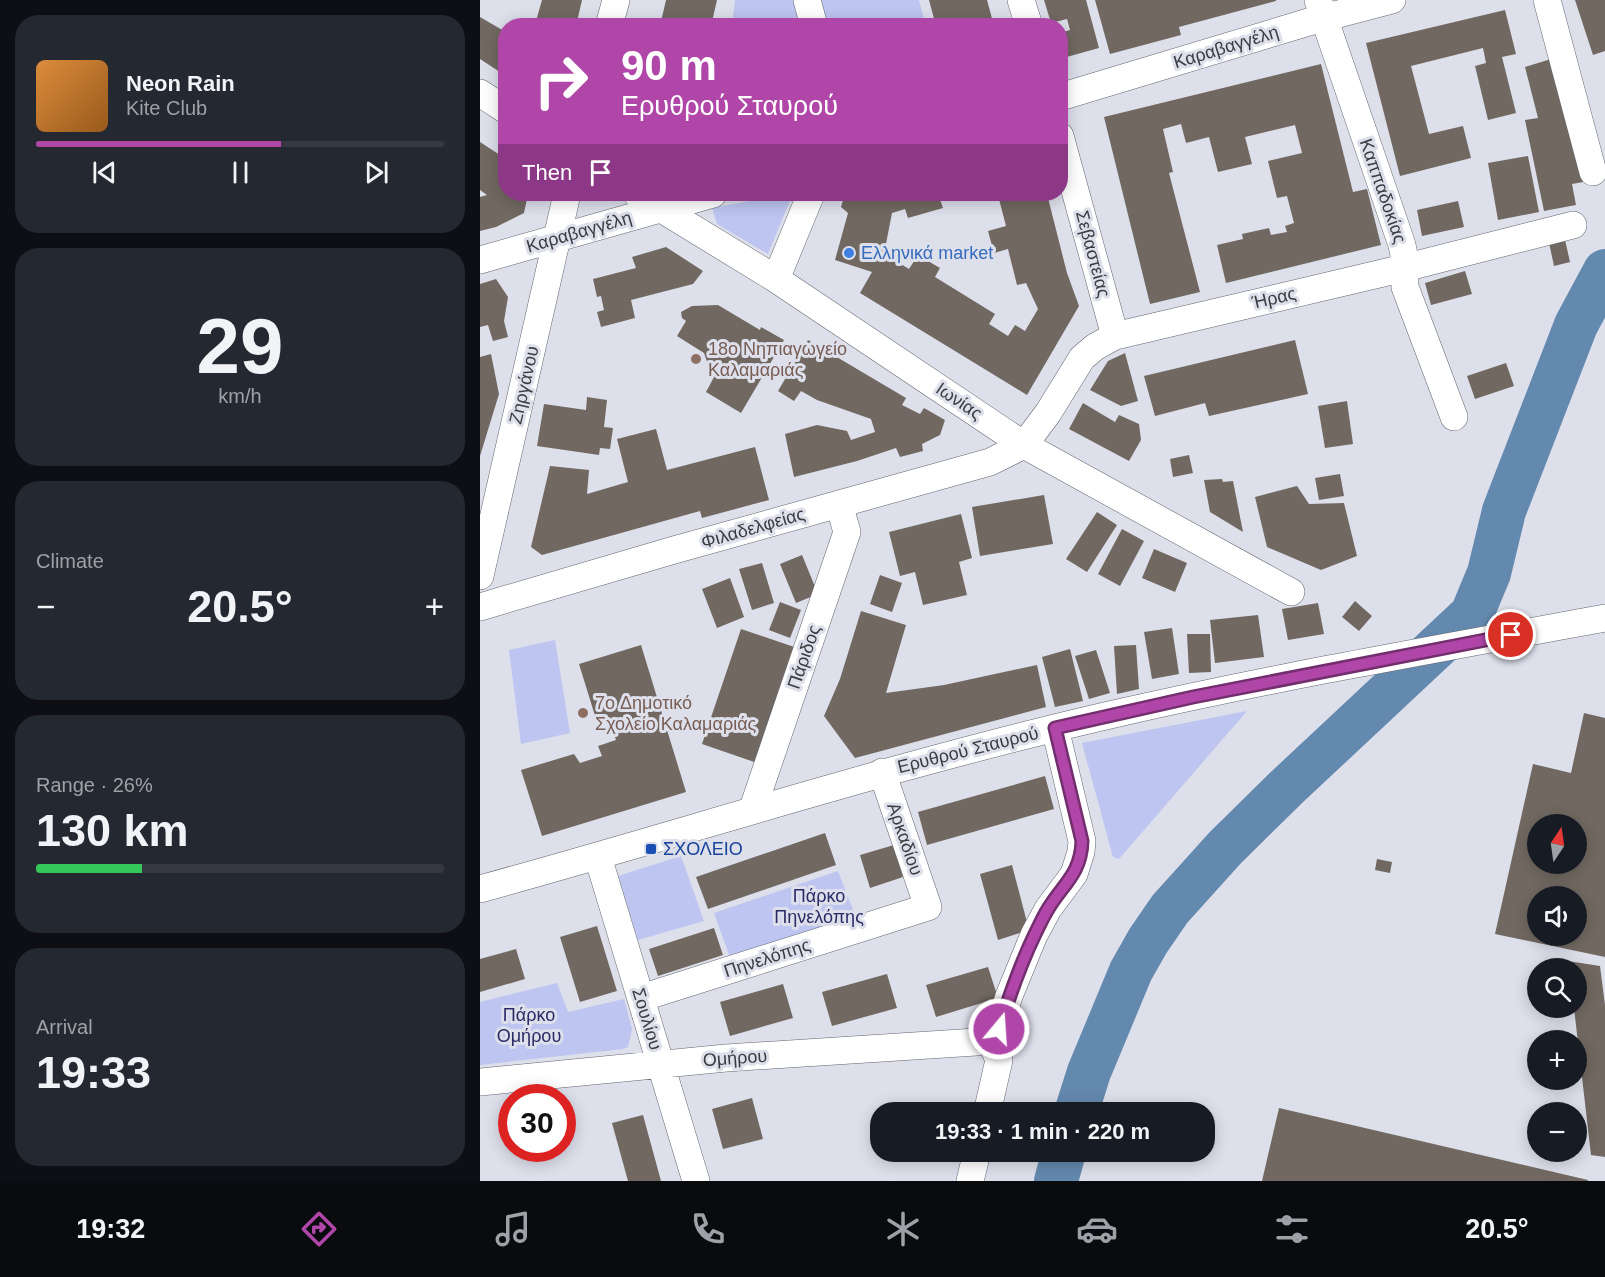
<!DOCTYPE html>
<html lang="en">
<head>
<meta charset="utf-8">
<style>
  body { margin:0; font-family:Helvetica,sans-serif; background:#242831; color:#f1f3f6; height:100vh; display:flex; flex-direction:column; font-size:22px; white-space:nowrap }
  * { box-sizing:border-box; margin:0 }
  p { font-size:20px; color:#9ea1a6 }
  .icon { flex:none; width:33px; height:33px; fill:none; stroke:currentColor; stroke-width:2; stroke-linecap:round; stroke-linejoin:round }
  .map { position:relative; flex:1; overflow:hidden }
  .drawer { display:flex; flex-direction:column; gap:15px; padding:15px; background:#0d0f14; width:480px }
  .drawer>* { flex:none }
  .hud { position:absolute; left:18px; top:18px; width:570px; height:183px; border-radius:24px; box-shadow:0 3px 15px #0003; background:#b046a8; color:#fff; overflow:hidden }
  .needle { width:39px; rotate:13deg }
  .fabs { position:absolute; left:1047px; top:814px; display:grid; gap:12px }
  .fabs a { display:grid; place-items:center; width:60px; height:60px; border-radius:50%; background:#171b24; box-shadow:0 3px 15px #0003; font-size:30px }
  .speed { position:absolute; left:18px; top:1084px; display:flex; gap:12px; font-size:30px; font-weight:700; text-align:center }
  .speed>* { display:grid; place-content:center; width:78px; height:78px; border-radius:50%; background:#171b24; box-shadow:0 3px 15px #0003; line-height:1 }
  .speed .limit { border:9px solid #d22; background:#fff; color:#111 }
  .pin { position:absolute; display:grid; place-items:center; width:51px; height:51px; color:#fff; margin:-26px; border:3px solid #fff; border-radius:50%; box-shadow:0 2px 6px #0007 }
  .me { position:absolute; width:66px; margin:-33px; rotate:18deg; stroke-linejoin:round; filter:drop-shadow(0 0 4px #0008) }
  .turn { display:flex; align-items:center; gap:21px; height:126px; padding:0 24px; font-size:27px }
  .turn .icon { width:78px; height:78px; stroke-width:2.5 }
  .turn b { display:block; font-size:42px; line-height:51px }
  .then { display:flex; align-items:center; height:57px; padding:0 24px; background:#0003; gap:12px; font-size:22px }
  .big { font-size:45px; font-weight:800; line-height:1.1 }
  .drawer .tile { flex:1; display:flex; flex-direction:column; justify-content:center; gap:9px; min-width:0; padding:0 21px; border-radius:24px; background:#242831 }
  .drawer .dial { align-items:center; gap:0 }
  .dial b { font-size:78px; line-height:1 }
  .song { display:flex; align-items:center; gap:18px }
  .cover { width:72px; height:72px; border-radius:9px; background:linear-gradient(135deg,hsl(30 70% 55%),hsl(30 70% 35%)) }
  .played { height:6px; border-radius:3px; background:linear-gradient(90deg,#b046a8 60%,#363941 60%) }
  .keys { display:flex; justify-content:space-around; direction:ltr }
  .heat { display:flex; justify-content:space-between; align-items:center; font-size:33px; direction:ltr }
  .charge { height:9px; border-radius:4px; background:linear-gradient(90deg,#34c759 26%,#363941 0) }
  .trip { position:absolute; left:390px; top:1102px; width:345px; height:60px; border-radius:24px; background:#171b24; box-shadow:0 3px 15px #0003; font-weight:800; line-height:60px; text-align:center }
  .dock { display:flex; height:96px; justify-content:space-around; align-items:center; background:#090b0e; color:#9ea1a6 }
  .dock .icon { width:42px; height:42px }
  .dock .active { color:#b046a8 }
  .dock b { font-size:27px; color:#f1f3f6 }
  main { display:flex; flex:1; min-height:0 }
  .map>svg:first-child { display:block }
  .green { fill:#bdc5f0 }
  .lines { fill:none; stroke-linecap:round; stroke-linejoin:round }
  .river { stroke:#6489ae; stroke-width:44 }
  .building { fill:#716961; fill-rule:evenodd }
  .minor-casing { stroke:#63656f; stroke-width:28 }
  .minor { stroke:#fff; stroke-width:27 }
  .route-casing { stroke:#722e6d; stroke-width:15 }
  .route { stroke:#b046a8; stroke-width:10 }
  .shop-dot { fill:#3f7fe0; stroke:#dddfeb; stroke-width:2 }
  .education-dot { fill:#8d6e63; stroke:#dddfeb; stroke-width:2 }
  .transit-dot { fill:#1a4fb4; stroke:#dddfeb; stroke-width:2 }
  .labels { text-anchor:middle; stroke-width:6; stroke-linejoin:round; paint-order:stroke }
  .street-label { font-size:18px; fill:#3b3c40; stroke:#dddfeb }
  .shop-label { font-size:18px; fill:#366cbe; stroke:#dddfeb; text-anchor:start }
  .education-label { font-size:18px; fill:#785e54; stroke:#dddfeb; text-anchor:start }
  .transit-label { font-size:18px; fill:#164399; stroke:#dddfeb; text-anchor:start }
  .park-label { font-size:18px; fill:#2a2c67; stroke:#dddfeb }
</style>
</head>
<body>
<main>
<section class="drawer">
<div class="tile">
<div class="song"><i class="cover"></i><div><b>Neon Rain</b><p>Kite Club</p></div></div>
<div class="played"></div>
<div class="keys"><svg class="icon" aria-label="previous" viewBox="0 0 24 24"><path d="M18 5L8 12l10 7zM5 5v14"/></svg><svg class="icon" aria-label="pause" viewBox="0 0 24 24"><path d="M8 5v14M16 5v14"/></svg><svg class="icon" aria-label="next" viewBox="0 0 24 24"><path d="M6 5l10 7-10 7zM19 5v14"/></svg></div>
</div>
<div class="tile dial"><b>29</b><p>km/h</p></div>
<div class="tile"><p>Climate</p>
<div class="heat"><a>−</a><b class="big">20.5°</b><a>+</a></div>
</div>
<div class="tile"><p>Range · 26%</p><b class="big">130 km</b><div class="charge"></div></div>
<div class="tile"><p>Arrival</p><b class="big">19:33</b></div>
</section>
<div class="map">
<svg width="1125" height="1181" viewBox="0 0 1125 1181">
  <rect width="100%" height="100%" fill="#dddfeb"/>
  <path class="green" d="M255,0H439L445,23L438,26H252Z
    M309,194L311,198L288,254L237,224L232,208Z
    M75,640L90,733L41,744L29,650Z
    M767,711L639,859L633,857L602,743Z
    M201,856L224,921L158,940L138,876Z
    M358,871L378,923L252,963L234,913Z
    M77,983L88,1012L144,999L152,1029L148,1047L143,1049L0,1065V1002Z"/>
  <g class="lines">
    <path class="river" d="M596,1113L609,1072L651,971L668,941L690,909L745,848L807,787L992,614L1009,573L1024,511L1096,325L1125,271
      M576,1181L584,1152"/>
  </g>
  <path class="building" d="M62,0H102L96,26H47L56,21Z
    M186,0H237L231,26H180Z
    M449,0H507L514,26H456Z
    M564,0H606L619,48L583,58L580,49V33L590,30L587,19L571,23Z
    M615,0H796V1L699,27L701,35L630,54Z
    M1095,0H1125V51L1113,55Z
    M1025,10L1036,54L1022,57L1036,113L1008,120L995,66L1006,63L1003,48L931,66L949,134L983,126L991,158L920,176L886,43Z
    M0,17L24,31L26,29V73L23,74L0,59Z
    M1071,59L1088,112L1103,182L1092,184L1096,205L1064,211L1045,120L1058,118L1045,67Z
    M841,64L873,192L887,189L901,245L746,283L737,245L763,239L762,234L789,228L791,235L807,232L805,226L814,223L807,196L797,198L788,161L822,153L815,125L765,137L772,164L738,172L729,137L706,143L701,124L683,129L693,172L689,173L720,292L670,304L624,117Z
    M0,142L26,159V194H48L44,213L16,227L0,231V197L7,195L0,190Z
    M1048,156L1059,212L1018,220L1008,163Z
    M365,194H458L463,208L428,218L425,209L412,213L404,254L429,269L438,255L460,268L455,277L515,314L509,324L528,336L535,325L545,331L558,309L546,283L537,285L528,249L514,253L508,231L526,226L519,199L536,194H567L587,273L599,306L547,395L380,293L392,272L355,260L368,213L361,207Z
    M475,194H499L477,200Z
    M978,201L984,227L942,236L937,210Z
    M1084,235L1090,262L1074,266L1068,238Z
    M186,247L223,271L213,284L151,300L155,318L121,327L117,312L124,310L121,296L117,297L113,279L156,268L152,257Z
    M985,271L992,294L951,305L945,283Z
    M16,279L28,297L24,321L28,337L13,341L8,325L0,327V284Z
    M238,305L280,330L281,327L304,340L261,413L226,392L233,379L224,353L197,336L206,321L202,318L201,312L212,306Z
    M328,340L426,398L422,405L440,414L444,408L465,420L460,435L442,444L443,451L420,457L416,448L377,461L314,477L305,434L337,425L367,431L371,440L395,432L391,419L337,400L321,391L314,401L298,391Z
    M815,340L828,394L729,416L725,403L675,416L664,376Z
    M645,353L658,401L641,406L610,390L628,361Z
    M11,354L19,394L0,456V357Z
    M1026,363L1034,386L995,399L987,376Z
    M107,397L127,400L124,427L133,428L130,449L120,448L119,455L57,446L64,404L106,410Z
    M867,401L873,444L845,448L838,406Z
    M603,403L635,422L639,415L659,424L661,440L649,461L589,429Z
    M176,429L187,470L275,447L289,500L222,518L220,511L62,555L51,547L70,466L109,470L107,494L148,482L137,439Z
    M709,455L713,473L693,477L690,459Z
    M860,474L864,496L839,500L835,478Z
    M742,479L743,482L753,481L763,532L730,512L724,480Z
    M817,486L829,504L864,503L877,556L841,570L787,547L775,497Z
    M564,495L573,544L500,556L492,507Z
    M617,512L637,525L607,572L586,559Z
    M481,514L492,558L479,562L487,595L443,605L435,572L420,576L409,532Z
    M642,529L664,541L640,586L618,574Z
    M674,549L707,563L695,592L662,578Z
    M322,555L338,594L316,603L300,564Z
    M282,563L294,603L272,610L259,569Z
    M400,575L422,583L412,612L390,604Z
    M250,578L264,617L237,628L222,589Z
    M875,601L892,616L879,631L862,617Z
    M300,602L321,610L310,638L289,630Z
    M838,603L844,634L808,640L802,609Z
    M381,611L426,625L406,693L464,685L557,665L566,707L375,758L344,716L360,679Z
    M778,615L784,657L735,663L730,620Z
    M692,628L699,674L672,679L664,632Z
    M261,629L320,649L280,764L222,744Z
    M707,634H730L731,672L709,673Z
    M161,645L206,792L62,836L41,770L94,754L100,763L122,756L118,746L136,740L128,716L116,719L99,664Z
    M656,645L659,689L637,694L634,646Z
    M590,649L603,701L575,707L562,657Z
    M616,650L630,693L609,699L595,656Z
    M1104,713L1125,718V957L1015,934L1053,764L1091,773ZM1058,825H1096V864H1058ZM1058,897H1096V936H1058Z
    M565,776L574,809L447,845L438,812Z
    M345,833L356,865L228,909L216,877Z
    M414,845L423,877L390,888L380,855Z
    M897,859L912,862L910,873L895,870Z
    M532,865L549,930L518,940L500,874Z
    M117,926L137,991L100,1002L80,937Z
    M234,928L243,955L178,976L169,949Z
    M36,949L45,979L0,992V959Z
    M1088,961L1120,966L1125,1005V1157L1111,1155L1094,1008H1096V969H1089Z
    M508,967L518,998L456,1017L446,985Z
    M407,974L417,1008L352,1026L342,992Z
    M303,984L313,1018L250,1036L240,1002Z
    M272,1098L283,1139L243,1149L232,1109Z
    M799,1108L1108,1180V1181H782Z
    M163,1115L181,1181H148L132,1123Z"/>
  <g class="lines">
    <defs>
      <path id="minor" d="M327,0L334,26
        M541,0L549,26
        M838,0L922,245L924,255L925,287L974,417
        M1067,0L1113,172
        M129,26L136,0
        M0,93L26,110
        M580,97L832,21L912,0
        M580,136L635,336
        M157,194L296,279L544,445L811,592
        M0,260L233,194
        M296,279L331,194
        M0,576L87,194
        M0,607L194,550L510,462L544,445L568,413L602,358L615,347L635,336L924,268L1093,225
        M272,811L367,532L359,504
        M118,857L216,1181
        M0,889C211,831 420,763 634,714C796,677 961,648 1125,618
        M161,998L448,907L402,772
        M510,1039L519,1029L529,996L554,935L568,909L594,874L601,852L602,841L575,728
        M0,1082L246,1058L496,1042L510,1039
        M507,1113L519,1060L510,1039
        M490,1181L497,1152"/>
    </defs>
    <use href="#minor" class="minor-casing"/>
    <use href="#minor" class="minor"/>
  </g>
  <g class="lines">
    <defs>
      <path id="route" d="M519,1029C529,997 540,965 555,934C559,926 563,917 568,909C583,884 601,874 602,841L575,728L713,697L1031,635"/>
    </defs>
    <use href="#route" class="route-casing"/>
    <use href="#route" class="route"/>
  </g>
  <circle class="shop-dot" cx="369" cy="253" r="6"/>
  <g class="education-dot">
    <circle cx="216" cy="359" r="6"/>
    <circle cx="103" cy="713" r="6"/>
  </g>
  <rect class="transit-dot" x="165" y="843" width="12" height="12" rx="3"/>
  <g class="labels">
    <g class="street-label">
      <text transform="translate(746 47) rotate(-17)" y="6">Καραβαγγέλη</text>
      <text transform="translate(903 191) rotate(71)" y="6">Καππαδοκίας</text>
      <text transform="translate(99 232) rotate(-16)" y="6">Καραβαγγέλη</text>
      <text transform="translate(613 254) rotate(75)" y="6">Σεβαστείας</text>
      <text transform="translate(794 298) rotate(-13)" y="6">Ήρας</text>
      <text transform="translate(44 385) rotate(-77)" y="6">Ζηργάνου</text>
      <text transform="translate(479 401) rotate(34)" y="6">Ιωνίας</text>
      <text transform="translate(273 528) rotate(-16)" y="6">Φιλαδελφείας</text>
      <text transform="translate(324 657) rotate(-71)" y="6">Πάριδος</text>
      <text transform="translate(488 750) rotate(-14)" y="6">Ερυθρού Σταυρού</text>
      <text transform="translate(425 839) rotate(71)" y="6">Αρκαδίου</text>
      <text transform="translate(287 958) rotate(-18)" y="6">Πηνελόπης</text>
      <text transform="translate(167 1019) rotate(73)" y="6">Σουλίου</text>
      <text transform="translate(255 1058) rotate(-4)" y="6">Ομήρου</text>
    </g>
    <g class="shop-label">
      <text x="381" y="259">Ελληνικά market</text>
    </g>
    <g class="education-label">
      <text x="228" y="355">18ο Νηπιαγωγείο<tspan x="228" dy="21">Καλαμαριάς</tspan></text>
      <text x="115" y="709">7o Δημοτικό<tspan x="115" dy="21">Σχολείο Καλαμαριάς</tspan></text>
    </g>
    <g class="transit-label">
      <text x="183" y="855">ΣΧΟΛΕΙΟ</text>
    </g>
    <g class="park-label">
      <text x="339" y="902">Πάρκο<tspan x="339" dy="21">Πηνελόπης</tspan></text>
      <text x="49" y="1021">Πάρκο<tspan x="49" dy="21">Ομήρου</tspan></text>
    </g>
  </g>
</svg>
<div class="fabs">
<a><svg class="needle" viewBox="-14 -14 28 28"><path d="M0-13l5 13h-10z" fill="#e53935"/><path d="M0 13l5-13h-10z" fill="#9ea1a6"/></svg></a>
<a><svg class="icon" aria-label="sound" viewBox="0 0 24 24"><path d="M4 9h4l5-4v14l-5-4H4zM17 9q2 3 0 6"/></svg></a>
<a><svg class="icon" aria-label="search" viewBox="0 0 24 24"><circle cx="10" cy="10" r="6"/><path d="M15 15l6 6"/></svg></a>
<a>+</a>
<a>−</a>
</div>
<div class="speed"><div class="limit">30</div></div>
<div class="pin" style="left:1031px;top:635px;background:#d93025"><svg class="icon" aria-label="arrive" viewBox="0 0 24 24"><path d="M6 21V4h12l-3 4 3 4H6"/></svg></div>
<svg class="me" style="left:519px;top:1029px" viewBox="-20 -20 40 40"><circle r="17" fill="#b046a8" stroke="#fff" stroke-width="3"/><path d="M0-11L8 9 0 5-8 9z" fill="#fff"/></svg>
<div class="trip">19:33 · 1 min · 220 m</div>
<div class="hud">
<div class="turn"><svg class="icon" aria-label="right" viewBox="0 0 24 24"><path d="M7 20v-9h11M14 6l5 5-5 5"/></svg><div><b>90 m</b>Ερυθρού Σταυρού</div></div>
<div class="then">Then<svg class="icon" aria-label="arrive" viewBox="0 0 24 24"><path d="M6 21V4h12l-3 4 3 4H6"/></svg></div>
</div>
</div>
</main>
<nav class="dock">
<b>19:32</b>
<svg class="icon active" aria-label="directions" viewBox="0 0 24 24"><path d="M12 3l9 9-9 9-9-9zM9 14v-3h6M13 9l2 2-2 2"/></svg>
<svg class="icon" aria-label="music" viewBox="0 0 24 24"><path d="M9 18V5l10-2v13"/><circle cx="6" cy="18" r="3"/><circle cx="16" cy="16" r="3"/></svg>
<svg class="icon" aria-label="phone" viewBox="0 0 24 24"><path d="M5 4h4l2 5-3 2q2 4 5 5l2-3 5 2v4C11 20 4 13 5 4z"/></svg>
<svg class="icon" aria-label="climate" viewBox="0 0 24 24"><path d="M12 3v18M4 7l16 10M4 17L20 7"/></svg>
<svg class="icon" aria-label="car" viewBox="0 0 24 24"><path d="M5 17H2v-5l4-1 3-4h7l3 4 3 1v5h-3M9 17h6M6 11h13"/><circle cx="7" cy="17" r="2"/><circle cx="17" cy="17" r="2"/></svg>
<svg class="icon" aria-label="filters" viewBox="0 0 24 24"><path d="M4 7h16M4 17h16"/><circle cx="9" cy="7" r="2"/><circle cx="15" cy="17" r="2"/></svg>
<b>20.5°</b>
</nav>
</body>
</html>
